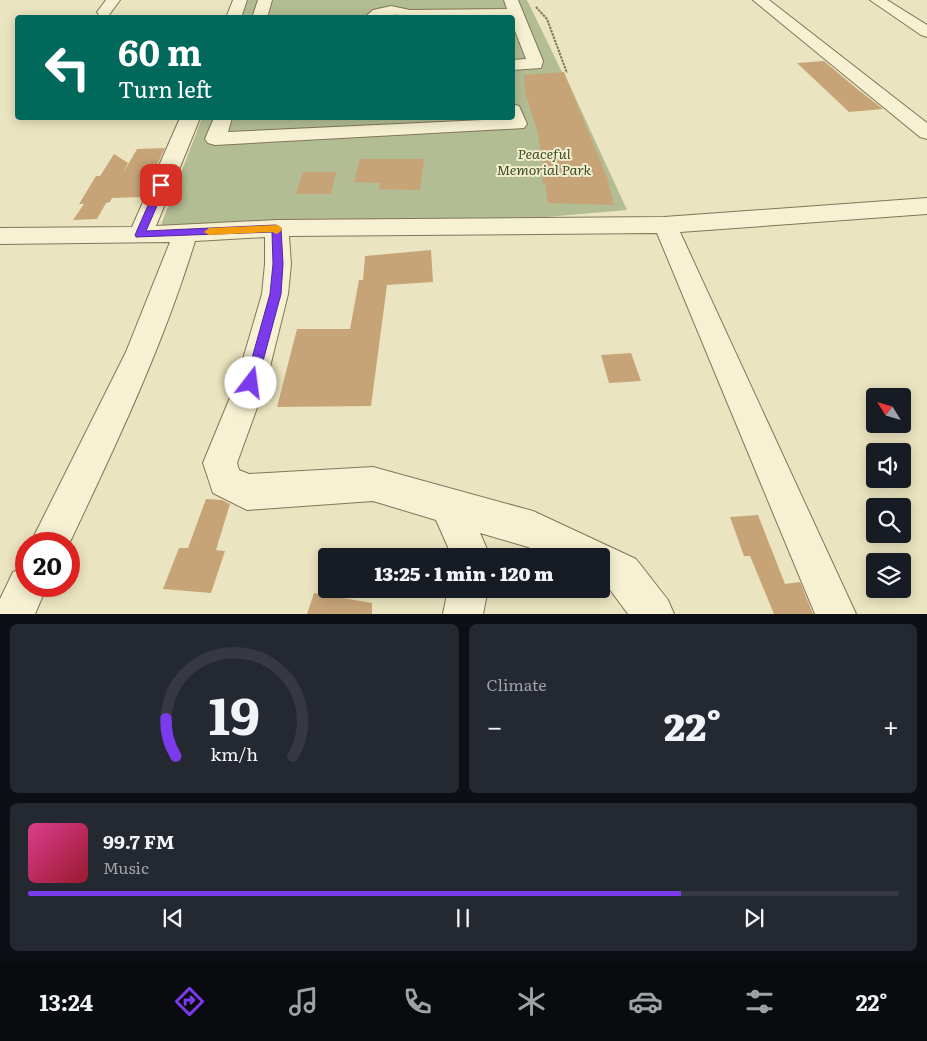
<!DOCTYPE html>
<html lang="en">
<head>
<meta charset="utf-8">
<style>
  body { margin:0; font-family:Literata,serif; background:#242831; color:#f1f3f6; height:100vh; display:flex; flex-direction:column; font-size:19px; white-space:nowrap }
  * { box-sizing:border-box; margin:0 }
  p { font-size:16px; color:#9ea1a6 }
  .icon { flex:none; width:28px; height:28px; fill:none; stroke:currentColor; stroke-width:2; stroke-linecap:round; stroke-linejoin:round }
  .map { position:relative; height:614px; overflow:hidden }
  .sheet { display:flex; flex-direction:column; gap:10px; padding:10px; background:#0d0f14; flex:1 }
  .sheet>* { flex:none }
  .hud { position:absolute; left:15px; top:15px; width:500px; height:105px; border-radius:5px; box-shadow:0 2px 12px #0003; background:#00695c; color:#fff; overflow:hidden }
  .needle { width:32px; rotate:307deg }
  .tools { position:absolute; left:866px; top:388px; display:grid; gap:10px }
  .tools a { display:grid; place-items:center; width:45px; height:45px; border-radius:5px; background:#171b24; box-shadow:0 2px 12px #0003; font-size:25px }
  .speed { position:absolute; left:15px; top:532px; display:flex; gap:10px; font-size:25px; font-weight:700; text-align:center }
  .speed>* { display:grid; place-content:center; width:65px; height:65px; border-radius:50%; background:#171b24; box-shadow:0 2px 12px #0003; line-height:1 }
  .speed .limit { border:8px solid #d22; background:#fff; color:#111 }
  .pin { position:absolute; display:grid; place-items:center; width:42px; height:42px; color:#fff; margin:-21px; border-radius:10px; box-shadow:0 2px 8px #0006 }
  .me { position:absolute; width:55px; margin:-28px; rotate:15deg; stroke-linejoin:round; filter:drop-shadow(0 0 4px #0008) }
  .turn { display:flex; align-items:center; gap:18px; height:105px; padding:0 20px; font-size:22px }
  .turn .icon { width:65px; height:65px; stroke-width:2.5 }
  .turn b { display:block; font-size:35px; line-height:42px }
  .big { font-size:38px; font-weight:800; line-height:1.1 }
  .sheet .widget { flex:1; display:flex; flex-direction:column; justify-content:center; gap:8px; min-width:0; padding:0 18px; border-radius:8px; background:#242831 }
  .sheet .dial { align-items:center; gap:0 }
  .dial svg { height:130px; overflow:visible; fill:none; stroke:#363941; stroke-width:7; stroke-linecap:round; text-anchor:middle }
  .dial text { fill:#f1f3f6; stroke:none }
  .song { display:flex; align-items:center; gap:15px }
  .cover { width:60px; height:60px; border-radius:8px; background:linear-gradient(135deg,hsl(330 70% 55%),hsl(350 70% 35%)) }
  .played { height:5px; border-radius:2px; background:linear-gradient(90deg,#7c3aed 75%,#363941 75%) }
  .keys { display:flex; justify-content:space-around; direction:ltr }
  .heat { display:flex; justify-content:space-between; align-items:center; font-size:28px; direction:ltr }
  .sheet .tiles { flex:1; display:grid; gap:10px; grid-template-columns:1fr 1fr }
  .widget:last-child { grid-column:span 2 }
  .trip { position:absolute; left:318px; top:548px; width:292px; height:50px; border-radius:5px; background:#171b24; box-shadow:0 2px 12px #0003; font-weight:800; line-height:50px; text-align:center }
  .tab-bar { display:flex; height:80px; justify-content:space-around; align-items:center; background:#090b0e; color:#9ea1a6 }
  .tab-bar .icon { width:35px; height:35px }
  .tab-bar .selected { color:#7c3aed }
  .tab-bar b { font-size:22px; color:#f1f3f6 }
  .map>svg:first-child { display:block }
  .cemetery { fill:#b2bd94 }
  .building { fill:#c7a478 }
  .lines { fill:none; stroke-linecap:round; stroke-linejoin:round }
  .minor-casing { stroke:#827559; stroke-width:2 }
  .path { stroke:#827559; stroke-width:2; stroke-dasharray:2.5 1; stroke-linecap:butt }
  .minor { fill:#f6f1d2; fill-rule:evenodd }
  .route { fill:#7c3aed; stroke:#51269a }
  .slow { fill:#f59e0b }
  .labels { text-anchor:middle; stroke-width:4; stroke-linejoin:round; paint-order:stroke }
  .far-park-label { font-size:14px; font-style:italic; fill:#3d4e24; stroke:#f3eecf }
</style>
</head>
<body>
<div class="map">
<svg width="927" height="614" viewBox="0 0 927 614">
  <rect width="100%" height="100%" fill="#ebe4c0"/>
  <path class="cemetery" d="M247,0H527L560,68L569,84L627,210L546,217L161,225L202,118H512V18L240,17Z"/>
  <path class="building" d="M824,61L856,88L883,109L849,112L797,63Z
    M564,72L607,177L614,205L548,203L545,184H543L542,156L537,130L525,93L524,75Z
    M165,148L142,197L112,198L110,202L106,203L97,219L73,220L84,204H79L96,176H100L114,154L128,163L122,175L137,149Z
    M360,159H424L420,190L379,189L380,183L354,182Z
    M303,172H336L331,194H296Z
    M431,250L433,282L387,285L371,406L277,407L297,329H350L359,280H363L365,256Z
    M631,353L641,381L609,383L601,355Z
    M206,499L222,500L230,504L216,550L225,551L211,593L163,589L179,548H188Z
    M758,515L785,584L800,582L813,614H774L750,556H744L730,517Z
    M314,593L372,603V614H307Z"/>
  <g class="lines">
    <defs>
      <path id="minor" d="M106,0H120L109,15H99L97,12Z
        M233,0H247L241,18H226Z
        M258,0H272L267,18H252Z
        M504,0H518L543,61L541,68L512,70V60L526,59L512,23V18H400L399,15C387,14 376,18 364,18L373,10L391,6L410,10L507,9Z
        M753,0H769L927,123V139L920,137Z
        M870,0H887L927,25V37L921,35Z
        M512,104L519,106L527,124L524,128L215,145L208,143L205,139L214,118H232L228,132L505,119L512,118Z
        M180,118H200L156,226L277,220L664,217L927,198V214L680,232L856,614H815L657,233L289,236L291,264L288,294L266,383L237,463L239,470L249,474L373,467L533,511L636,559L668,600L674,614H628L608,587L601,583V556H547L528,547L480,533L490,556H452L436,520L373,501L247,510L213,493L203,463L236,383L262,294L265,264V237L195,241C163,346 116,445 69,544H30L126,352L170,242L0,244V228L132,227Z
        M26,567V586H47L35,614H0V599L13,572Z
        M448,589H488L483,614H443Z"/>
    </defs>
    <use href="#minor" class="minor-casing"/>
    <path class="path" d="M536,7L547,19L567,73"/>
    <use href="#minor" class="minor"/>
  </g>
  <path class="route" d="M161,182L166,185L146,231L276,225L281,228L283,264L281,294L256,387L251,389L247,387L245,383L270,294L273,264L272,232L136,237L135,235L157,185Z"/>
  <path class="slow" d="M276,225L280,226L282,230L277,234L272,232L209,235L204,232L209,228Z"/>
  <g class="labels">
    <g class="far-park-label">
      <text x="544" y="159">Peaceful<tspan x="544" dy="16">Memorial Park</tspan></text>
    </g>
  </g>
</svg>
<div class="tools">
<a><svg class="needle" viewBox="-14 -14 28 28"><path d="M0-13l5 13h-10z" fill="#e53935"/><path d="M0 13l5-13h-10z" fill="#9ea1a6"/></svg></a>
<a><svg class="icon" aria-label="sound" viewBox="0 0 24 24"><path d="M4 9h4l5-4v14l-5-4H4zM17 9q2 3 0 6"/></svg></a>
<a><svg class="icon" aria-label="search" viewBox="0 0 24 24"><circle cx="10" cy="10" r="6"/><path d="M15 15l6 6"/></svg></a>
<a><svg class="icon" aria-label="layers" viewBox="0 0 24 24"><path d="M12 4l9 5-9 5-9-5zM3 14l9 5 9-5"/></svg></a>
</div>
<div class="speed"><div class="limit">20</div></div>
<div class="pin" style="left:161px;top:185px;background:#d93025"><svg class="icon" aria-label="arrive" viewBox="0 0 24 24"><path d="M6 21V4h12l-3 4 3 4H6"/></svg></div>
<svg class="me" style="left:251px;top:383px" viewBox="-20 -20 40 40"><circle r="19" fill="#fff"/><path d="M0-13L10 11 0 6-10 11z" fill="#7c3aed"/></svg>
<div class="trip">13:25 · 1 min · 120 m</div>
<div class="hud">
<div class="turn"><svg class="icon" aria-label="left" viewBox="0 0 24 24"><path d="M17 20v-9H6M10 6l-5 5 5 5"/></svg><div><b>60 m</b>Turn left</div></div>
</div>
</div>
<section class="sheet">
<div class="tiles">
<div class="widget dial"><svg viewBox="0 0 100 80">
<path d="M14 69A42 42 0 1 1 86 69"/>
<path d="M14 69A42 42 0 0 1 8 46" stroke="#7c3aed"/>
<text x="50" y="56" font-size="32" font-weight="700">19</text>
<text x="50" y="72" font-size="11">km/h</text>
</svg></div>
<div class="widget"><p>Climate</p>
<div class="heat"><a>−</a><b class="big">22°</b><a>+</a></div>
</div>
<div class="widget">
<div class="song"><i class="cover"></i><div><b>99.7 FM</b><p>Music</p></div></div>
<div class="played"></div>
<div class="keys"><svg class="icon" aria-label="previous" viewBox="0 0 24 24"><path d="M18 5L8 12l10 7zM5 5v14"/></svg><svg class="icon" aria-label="pause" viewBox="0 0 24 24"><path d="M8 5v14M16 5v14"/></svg><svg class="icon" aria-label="next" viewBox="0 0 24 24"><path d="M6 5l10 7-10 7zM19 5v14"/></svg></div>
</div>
</div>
</section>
<nav class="tab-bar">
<b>13:24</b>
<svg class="icon selected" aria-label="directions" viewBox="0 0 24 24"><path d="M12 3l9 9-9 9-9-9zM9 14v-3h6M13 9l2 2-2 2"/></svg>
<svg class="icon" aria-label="music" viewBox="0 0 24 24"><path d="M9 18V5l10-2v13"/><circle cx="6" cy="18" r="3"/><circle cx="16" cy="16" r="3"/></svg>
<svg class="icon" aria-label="phone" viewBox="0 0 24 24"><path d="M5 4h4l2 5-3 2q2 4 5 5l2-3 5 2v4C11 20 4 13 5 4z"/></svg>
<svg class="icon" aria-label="climate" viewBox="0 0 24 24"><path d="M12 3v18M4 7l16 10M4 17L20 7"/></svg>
<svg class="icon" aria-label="car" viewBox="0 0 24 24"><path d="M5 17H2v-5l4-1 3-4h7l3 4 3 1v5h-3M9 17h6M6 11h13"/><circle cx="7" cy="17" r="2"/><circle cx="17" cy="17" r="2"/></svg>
<svg class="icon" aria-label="filters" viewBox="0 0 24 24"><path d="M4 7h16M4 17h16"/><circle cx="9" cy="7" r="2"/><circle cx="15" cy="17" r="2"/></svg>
<b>22°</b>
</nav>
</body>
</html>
